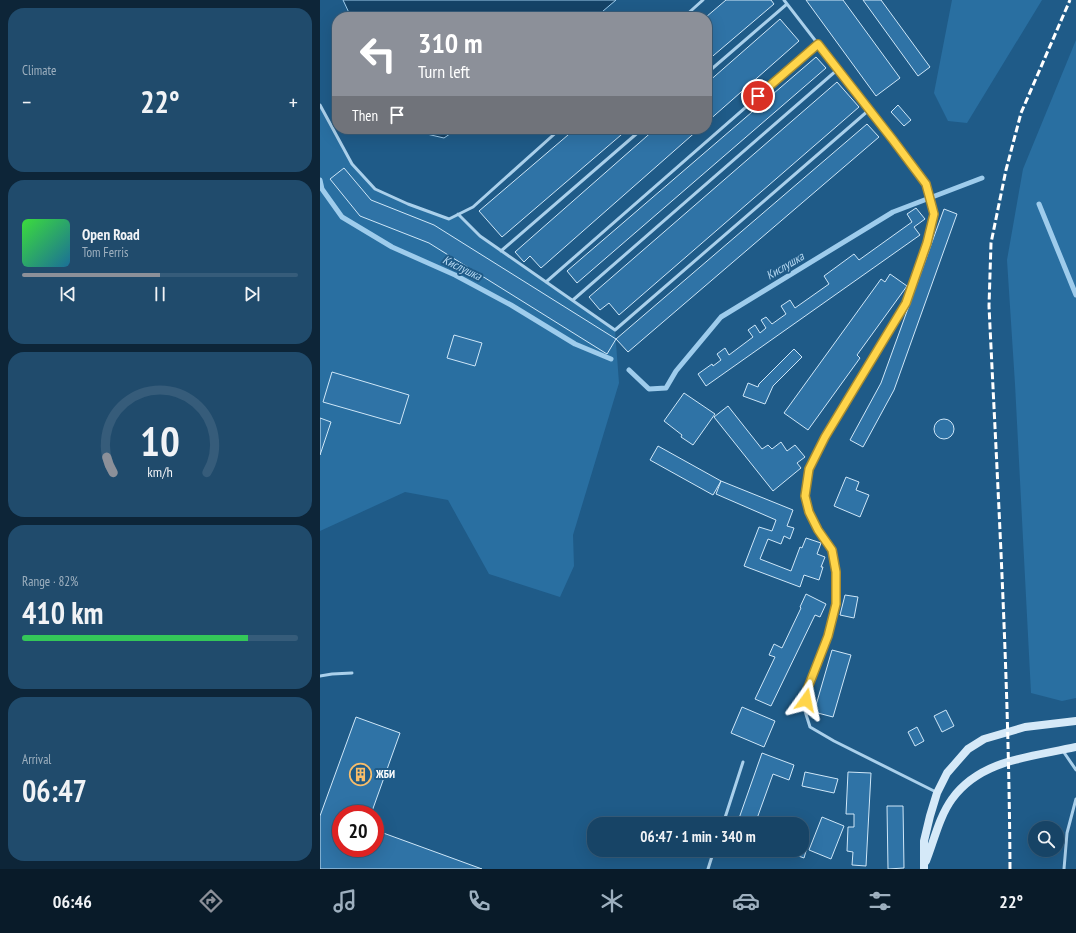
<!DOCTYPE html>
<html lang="en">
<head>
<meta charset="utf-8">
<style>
  body { margin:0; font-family:"PT Sans Narrow",sans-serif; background:#204b6c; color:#f1f3f6; height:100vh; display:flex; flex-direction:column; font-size:15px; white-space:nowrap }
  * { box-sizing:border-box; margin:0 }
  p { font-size:13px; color:#9eb0bf }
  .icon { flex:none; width:22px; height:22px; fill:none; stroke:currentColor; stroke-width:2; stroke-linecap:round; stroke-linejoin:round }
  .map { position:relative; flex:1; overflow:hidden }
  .drawer { display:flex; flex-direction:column; gap:8px; padding:8px; background:#0d2538; width:320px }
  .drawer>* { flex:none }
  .top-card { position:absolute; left:12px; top:12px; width:380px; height:122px; border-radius:16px; box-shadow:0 4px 16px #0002,0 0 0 1px #365c7a; background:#8c9099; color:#fff; overflow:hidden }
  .tools { position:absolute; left:708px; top:821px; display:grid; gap:8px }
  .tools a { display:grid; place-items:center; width:36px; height:36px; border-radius:50%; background:#174466; box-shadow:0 4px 16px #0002,0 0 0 1px #365c7a; font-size:20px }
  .speed { position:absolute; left:12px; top:805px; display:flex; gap:8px; font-size:20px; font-weight:700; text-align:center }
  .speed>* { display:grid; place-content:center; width:52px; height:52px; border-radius:50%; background:#174466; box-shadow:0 4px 16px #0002,0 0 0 1px #365c7a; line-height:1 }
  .speed .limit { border:6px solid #d22; background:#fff; color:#111 }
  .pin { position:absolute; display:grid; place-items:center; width:34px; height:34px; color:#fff; margin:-17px; border:2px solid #fff; border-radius:50%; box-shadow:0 1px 4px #0007 }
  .me { position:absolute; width:44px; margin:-22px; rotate:12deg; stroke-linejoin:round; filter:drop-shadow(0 0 3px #0008) }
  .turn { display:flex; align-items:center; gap:14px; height:84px; padding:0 20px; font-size:18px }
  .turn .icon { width:52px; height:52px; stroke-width:2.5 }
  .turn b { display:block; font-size:28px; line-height:34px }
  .then { display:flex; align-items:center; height:38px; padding:0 20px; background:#0003; gap:8px; font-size:15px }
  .big { font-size:30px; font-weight:600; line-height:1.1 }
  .drawer .tile { flex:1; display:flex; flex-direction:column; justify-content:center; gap:6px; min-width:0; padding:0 14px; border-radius:16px; background:#204b6c }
  .drawer .dial { align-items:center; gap:0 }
  .dial svg { height:104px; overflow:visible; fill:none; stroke:#365c7a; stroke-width:7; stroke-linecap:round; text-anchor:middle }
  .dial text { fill:#f1f3f6; stroke:none }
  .song { display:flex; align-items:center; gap:12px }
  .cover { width:48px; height:48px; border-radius:6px; background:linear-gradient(135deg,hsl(120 70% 55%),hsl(200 70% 35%)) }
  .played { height:4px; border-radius:2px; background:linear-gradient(90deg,#8c9099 50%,#365c7a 50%) }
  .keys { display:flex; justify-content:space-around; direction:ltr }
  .heat { display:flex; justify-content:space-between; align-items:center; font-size:22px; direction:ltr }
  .charge { height:6px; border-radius:3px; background:linear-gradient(90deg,#34c759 82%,#365c7a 0) }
  .trip { position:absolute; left:267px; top:817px; width:222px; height:40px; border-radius:16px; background:#174466; box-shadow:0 4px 16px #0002,0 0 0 1px #365c7a; font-weight:600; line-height:40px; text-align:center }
  .tab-bar { display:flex; height:64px; justify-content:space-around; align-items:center; background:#091b29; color:#9eb0bf }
  .tab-bar .icon { width:28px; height:28px }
  .tab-bar .selected { color:#8c9099 }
  .tab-bar b { font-size:18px; color:#f1f3f6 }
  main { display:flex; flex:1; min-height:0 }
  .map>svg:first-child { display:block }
  .green { fill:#296fa1 }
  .water { fill:#154367; stroke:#9eccec }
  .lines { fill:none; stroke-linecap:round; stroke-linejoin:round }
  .stream { stroke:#9eccec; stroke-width:5 }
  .building { fill:#2f73a6; stroke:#cfe7f8 }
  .lane { stroke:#aad0eb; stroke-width:3 }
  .secondary { stroke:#d5e9f8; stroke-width:8 }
  .rail { stroke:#fff; stroke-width:3; stroke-dasharray:7 3; stroke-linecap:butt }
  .route-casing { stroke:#a68a30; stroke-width:10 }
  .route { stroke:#ffd54a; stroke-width:7 }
  .labels { text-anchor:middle; stroke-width:4; stroke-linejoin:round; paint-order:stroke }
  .poi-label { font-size:11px; font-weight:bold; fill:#fff; stroke:#1f5b88; text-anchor:start }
  .water-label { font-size:12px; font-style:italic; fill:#b6d9f2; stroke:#1f5b88 }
</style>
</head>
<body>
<main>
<section class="drawer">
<div class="tile"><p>Climate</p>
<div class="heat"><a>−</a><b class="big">22°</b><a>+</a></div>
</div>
<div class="tile">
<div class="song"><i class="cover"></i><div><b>Open Road</b><p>Tom Ferris</p></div></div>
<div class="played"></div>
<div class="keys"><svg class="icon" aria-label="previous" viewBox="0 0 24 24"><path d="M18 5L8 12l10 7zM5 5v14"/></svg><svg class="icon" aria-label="pause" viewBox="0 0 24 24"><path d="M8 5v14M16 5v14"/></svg><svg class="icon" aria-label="next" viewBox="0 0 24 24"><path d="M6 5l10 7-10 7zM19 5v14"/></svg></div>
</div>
<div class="tile dial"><svg viewBox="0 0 100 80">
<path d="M14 69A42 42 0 1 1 86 69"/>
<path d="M14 69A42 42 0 0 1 9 57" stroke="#8c9099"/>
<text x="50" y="56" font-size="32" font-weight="700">10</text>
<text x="50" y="72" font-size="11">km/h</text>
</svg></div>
<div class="tile"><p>Range · 82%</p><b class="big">410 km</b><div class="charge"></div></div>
<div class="tile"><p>Arrival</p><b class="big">06:47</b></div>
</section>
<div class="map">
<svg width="756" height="869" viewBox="0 0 756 869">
  <rect width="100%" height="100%" fill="#1f5b88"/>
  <path class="green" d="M632,0H722L647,123L628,121L614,93Z
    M756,40V698L742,701L711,693L695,384L687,260L703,169Z
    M0,105L32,164L55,189L88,204L128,219L138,214L160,236L295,330L299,383L253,535L254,566L240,597L169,574L128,500L85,492L0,531Z"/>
  <path class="water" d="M23,0H296L276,17H31Z
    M96,129H137L124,138L98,132Z"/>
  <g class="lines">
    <path class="stream" d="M0,180L2,189L22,217L72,247L135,275L191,305L255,344L291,359
      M719,204L756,295
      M309,370L329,389L346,388L356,371L401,317L573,212L662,178"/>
  </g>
  <path class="building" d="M406,0H451L454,4L387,61V17H386Z
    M486,0H523L580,78L556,96Z
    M543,0H561L610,67L598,76Z
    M460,19L479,41L387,122V83Z
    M496,57L506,68L257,283L247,271Z
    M517,82L539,107L299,315L289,303L280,310L269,297Z
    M578,105L591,120L584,126L571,112Z
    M547,124L559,137L308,352L296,339Z
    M255,129H308L182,237L159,211Z
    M335,129H379L221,268L210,256L204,262L195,252Z
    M24,168L51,200L114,225L296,339L287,354L109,243L40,216L10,179Z
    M596,208L605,219L594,227L600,235L386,386L378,374L392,364L393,366L401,360L397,354L405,348L409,355L433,337L428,330L435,325L440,333L446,328L441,320L446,317L452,324L466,314L461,306L470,300L475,308L509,284L504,276L534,254L539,260L592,222L587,214Z
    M624,209L637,214L574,390L543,447L530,440L561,383Z
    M570,274L587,286L537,355L540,358L488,430L464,413L561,279L565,282Z
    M134,335L162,343L155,366L127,358Z
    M474,349L482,357L453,386L445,404L423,396L428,383L438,387L439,384Z
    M12,372L89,395L80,424L3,402Z
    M364,393L395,414L373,445L361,437L362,435L344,421Z
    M408,406L442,449L448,445L452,449L461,442L467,451L475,445L485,457L477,463L481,468L453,491L394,417Z
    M0,418L11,422L0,455Z
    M614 429a10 10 0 1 1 20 0a10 10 0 1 1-20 0Z
    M338,446L401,481L393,495L330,460Z
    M526,477L539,482L536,490L549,495L540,517L514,506Z
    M401,481L473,510L467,526L474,528L470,539L464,536L461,544L448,539L440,559L471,571L480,547L482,548L486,538L501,543L497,554L505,557L501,567H503L499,580L484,575L480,587L424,566L439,527L452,531L456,520L396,494Z
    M486,594L506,604L500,617L495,615L451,706L435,699L455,657L449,655L454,644L462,648L481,608L480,607Z
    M525,595L538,597L534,618L520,615Z
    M512,650L531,655L513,717L494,712Z
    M422,707L455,721L444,747L411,733Z
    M626,710L634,726L622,732L614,716Z
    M36,717L80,733L51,814H21V848H55V830L162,869H0V816Z
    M597,727L604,741L595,746L588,732Z
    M442,753L474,765L469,780L453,774L435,824H417Z
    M485,772L518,779L514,793L482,786Z
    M528,772L551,773L546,866L532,865L533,852L527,851L528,827H534V814H526Z
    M567,806H583L584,868L568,869Z
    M502,817L524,826L511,859L489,850Z
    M482,842L488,844L484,858L462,850H482Z"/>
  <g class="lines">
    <path class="lane" d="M364,17L383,0
      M387,73L467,4
      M0,105L32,164L55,189L88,204L129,219L153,207L240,129
      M549,110L573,140L606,184L614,214L607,243L586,303L505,437L489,469L485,496L489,512L498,530L512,550L516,572V604L508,636L487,690L485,711L490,727L514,741L616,792
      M138,214L160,236L295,330L549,110L464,0
      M181,251L322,129
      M226,282L498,44
      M253,300L517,70
      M0,676L12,674L32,673
      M743,751L756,770
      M403,824L423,762
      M388,869L394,850
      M744,869L747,833L756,799"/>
    <path class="secondary" d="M606,861C614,841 619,817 632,799C661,759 712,757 756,747
      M604,869V841L610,816L617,793L627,773L648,749L664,739L705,727L756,721"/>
    <path class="rail" d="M690,869C689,681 678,493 669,306L671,243L686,170L701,113L750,0"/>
  </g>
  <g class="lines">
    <defs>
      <path id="route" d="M438,96L498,44L573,140L606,184L614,214L607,243L586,303L505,437L489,469L485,496L489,512L498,530L512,550L516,572V604L508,636L487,690L486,700"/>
    </defs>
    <use href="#route" class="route-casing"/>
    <use href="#route" class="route"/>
  </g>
  <defs>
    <symbol id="building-ring" viewBox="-11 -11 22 22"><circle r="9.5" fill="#1f5b88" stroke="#f8bd6a" stroke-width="1.5"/><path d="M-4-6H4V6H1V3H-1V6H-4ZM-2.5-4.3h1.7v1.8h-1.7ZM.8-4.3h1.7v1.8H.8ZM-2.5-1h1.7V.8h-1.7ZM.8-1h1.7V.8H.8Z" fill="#f8bd6a"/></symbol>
  </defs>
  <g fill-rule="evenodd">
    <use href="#building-ring" x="28" y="762" width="25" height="25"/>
  </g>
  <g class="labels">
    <g class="poi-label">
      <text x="56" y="778">ЖБИ</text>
    </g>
    <g class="water-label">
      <text transform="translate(465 266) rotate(-31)" y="4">Кислушка</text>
      <text transform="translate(142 268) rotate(26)" y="4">Кислушка</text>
    </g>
  </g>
</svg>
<div class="tools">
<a><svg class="icon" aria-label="search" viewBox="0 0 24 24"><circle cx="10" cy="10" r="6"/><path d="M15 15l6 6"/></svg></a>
</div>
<div class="speed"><div class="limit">20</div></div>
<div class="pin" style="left:438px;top:96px;background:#d93025"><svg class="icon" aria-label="arrive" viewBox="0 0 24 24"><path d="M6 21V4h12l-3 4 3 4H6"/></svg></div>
<svg class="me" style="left:486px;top:700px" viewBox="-20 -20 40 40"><path d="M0-17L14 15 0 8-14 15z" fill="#ffd54a" stroke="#fff" stroke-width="4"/></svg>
<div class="trip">06:47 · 1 min · 340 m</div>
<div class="top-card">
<div class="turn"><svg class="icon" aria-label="left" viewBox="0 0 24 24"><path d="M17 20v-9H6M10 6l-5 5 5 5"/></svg><div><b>310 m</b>Turn left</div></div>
<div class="then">Then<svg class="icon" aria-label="arrive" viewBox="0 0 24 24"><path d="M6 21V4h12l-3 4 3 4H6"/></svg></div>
</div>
</div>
</main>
<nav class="tab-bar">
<b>06:46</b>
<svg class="icon selected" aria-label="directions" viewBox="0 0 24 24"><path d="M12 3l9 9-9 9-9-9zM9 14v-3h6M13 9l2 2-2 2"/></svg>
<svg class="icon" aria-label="music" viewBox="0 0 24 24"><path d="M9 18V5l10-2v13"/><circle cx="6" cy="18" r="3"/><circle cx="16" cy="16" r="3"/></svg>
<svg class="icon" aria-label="phone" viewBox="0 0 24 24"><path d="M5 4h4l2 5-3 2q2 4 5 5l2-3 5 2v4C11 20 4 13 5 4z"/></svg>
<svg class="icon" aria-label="climate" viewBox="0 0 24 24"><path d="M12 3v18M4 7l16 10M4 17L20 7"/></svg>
<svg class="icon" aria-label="car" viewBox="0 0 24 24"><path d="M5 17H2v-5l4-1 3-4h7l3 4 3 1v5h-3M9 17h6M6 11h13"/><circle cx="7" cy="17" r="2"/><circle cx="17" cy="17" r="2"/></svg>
<svg class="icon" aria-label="filters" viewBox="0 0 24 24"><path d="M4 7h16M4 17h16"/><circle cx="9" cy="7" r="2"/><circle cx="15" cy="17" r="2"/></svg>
<b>22°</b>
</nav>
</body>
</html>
